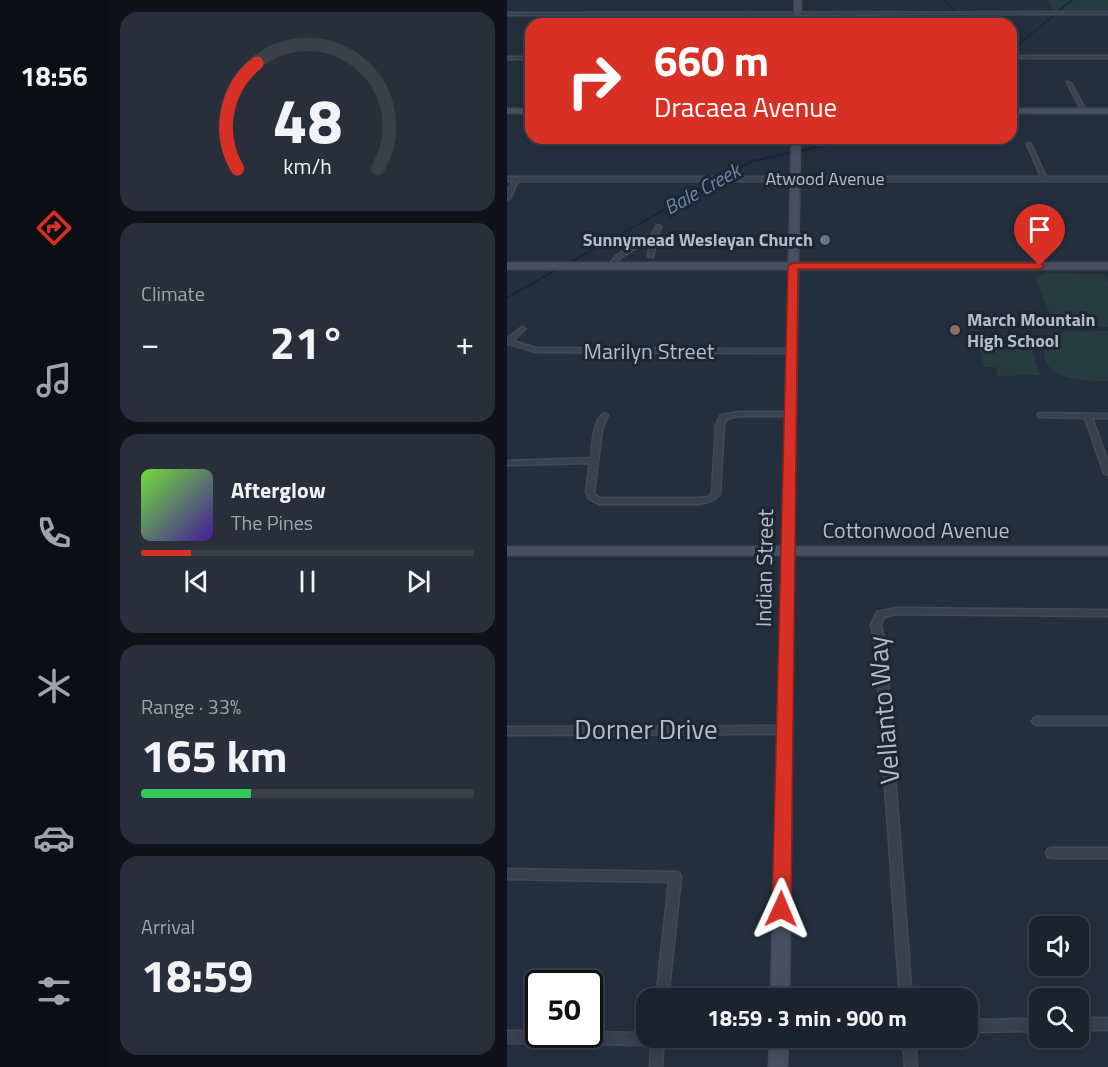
<!DOCTYPE html>
<html lang="en">
<head>
<meta charset="utf-8">
<style>
  body { margin:0; font-family:"Titillium Web",sans-serif; background:#282f3a; color:#f1f3f6; height:100vh; display:flex; flex-direction:column; font-size:22px; white-space:nowrap }
  * { box-sizing:border-box; margin:0 }
  p { font-size:20px; color:#a0a4aa }
  .icon { flex:none; width:33px; height:33px; fill:none; stroke:currentColor; stroke-width:2; stroke-linecap:round; stroke-linejoin:round }
  .map { position:relative; flex:1; overflow:hidden }
  .sheet { display:flex; flex-direction:column; gap:12px; padding:12px; background:#0f1319; width:399px }
  .sheet>* { flex:none }
  .hud { position:absolute; left:18px; top:18px; width:492px; height:126px; border-radius:18px; box-shadow:0 3px 15px #0003,0 0 0 2px #39404a; background:#d93025; color:#fff; overflow:hidden }
  .buttons { position:absolute; left:522px; top:916px; display:grid; gap:12px }
  .buttons a { display:grid; place-items:center; width:60px; height:60px; border-radius:12px; background:#1b232e; box-shadow:0 3px 15px #0003,0 0 0 2px #39404a; font-size:30px }
  .speed { position:absolute; left:18px; top:970px; display:flex; gap:12px; font-size:30px; font-weight:700; text-align:center }
  .speed>* { display:grid; place-content:center; width:78px; height:78px; border-radius:50%; background:#1b232e; box-shadow:0 3px 15px #0003,0 0 0 2px #39404a; line-height:1 }
  .speed .limit { border:3px solid #111; border-radius:9px; background:#fff; color:#111 }
  .pin { position:absolute; display:grid; place-items:center; width:51px; height:51px; color:#fff; margin:-62px -26px; border-radius:50% 50% 50% 0; rotate:-45deg; box-shadow:0 0 6px #0007 }
  .pin .icon { rotate:45deg }
  .me { position:absolute; width:66px; margin:-33px; rotate:1deg; stroke-linejoin:round; filter:drop-shadow(0 0 4px #0008) }
  .turn { display:flex; align-items:center; gap:21px; height:126px; padding:0 30px; font-size:27px }
  .turn .icon { width:78px; height:78px; stroke-width:2.5 }
  .turn b { display:block; font-size:42px; line-height:51px }
  .big { font-size:45px; font-weight:700; line-height:1.1 }
  .sheet .tile { flex:1; display:flex; flex-direction:column; justify-content:center; gap:9px; min-width:0; padding:0 21px; border-radius:18px; background:#282f3a }
  .sheet .dial { align-items:center; gap:0 }
  .dial svg { height:156px; overflow:visible; fill:none; stroke:#39404a; stroke-width:7; stroke-linecap:round; text-anchor:middle }
  .dial text { fill:#f1f3f6; stroke:none }
  .song { display:flex; align-items:center; gap:18px }
  .cover { width:72px; height:72px; border-radius:9px; background:linear-gradient(135deg,hsl(100 70% 55%),hsl(260 70% 35%)) }
  .played { height:6px; border-radius:3px; background:linear-gradient(90deg,#d93025 15%,#39404a 15%) }
  .keys { display:flex; justify-content:space-around; direction:ltr }
  .heat { display:flex; justify-content:space-between; align-items:center; font-size:33px; direction:ltr }
  .charge { height:9px; border-radius:4px; background:linear-gradient(90deg,#34c759 33%,#39404a 0) }
  .trip { position:absolute; left:129px; top:988px; width:342px; height:60px; border-radius:18px; background:#1b232e; box-shadow:0 3px 15px #0003,0 0 0 2px #39404a; font-weight:700; line-height:60px; text-align:center }
  main { display:flex; flex:1; min-height:0 }
  .tab-bar { display:flex; flex-direction:column; width:108px; justify-content:space-around; align-items:center; background:#0b0e12; color:#a0a4aa }
  .tab-bar .icon { width:42px; height:42px }
  .tab-bar .current { color:#d93025 }
  .tab-bar b { font-size:27px; color:#f1f3f6 }
  .map>svg:first-child { display:block }
  .green { fill:#263c3f }
  .lines { fill:none; stroke-linecap:round; stroke-linejoin:round }
  .stream-far1 { stroke:#17263c; stroke-width:1.5 }
  .stream { stroke:#17263c; stroke-width:2 }
  .street-casing { stroke:#414a57; stroke-width:3 }
  .secondary-casing { stroke:#414a57; stroke-width:3 }
  .street { fill:#38414e; fill-rule:evenodd }
  .secondary { fill:#465061; fill-rule:evenodd }
  .route { fill:#d93025; stroke:#8d1f18; stroke-width:1.5 }
  .worship-dot { fill:#6b7280; stroke:#1d2633; stroke-width:2 }
  .education-dot { fill:#8d6e63; stroke:#1d2633; stroke-width:2 }
  .labels { text-anchor:middle; stroke-width:6; stroke-linejoin:round; paint-order:stroke }
  .far-street-label { font-size:18px; fill:#b4bcc9; stroke:#1d2633 }
  .far-poi-label { font-size:18px; font-weight:bold; fill:#b4bcc9; stroke:#1d2633; text-anchor:end }
  .far-water-label { font-size:20px; font-style:italic; fill:#6d86a8; stroke:#1d2633 }
  .street-label { font-size:22px; fill:#b4bcc9; stroke:#1d2633 }
  .near-street-label { font-size:27px; fill:#b4bcc9; stroke:#1d2633 }
</style>
</head>
<body>
<main>
<nav class="tab-bar">
<b>18:56</b>
<svg class="icon current" aria-label="directions" viewBox="0 0 24 24"><path d="M12 3l9 9-9 9-9-9zM9 14v-3h6M13 9l2 2-2 2"/></svg>
<svg class="icon" aria-label="music" viewBox="0 0 24 24"><path d="M9 18V5l10-2v13"/><circle cx="6" cy="18" r="3"/><circle cx="16" cy="16" r="3"/></svg>
<svg class="icon" aria-label="phone" viewBox="0 0 24 24"><path d="M5 4h4l2 5-3 2q2 4 5 5l2-3 5 2v4C11 20 4 13 5 4z"/></svg>
<svg class="icon" aria-label="climate" viewBox="0 0 24 24"><path d="M12 3v18M4 7l16 10M4 17L20 7"/></svg>
<svg class="icon" aria-label="car" viewBox="0 0 24 24"><path d="M5 17H2v-5l4-1 3-4h7l3 4 3 1v5h-3M9 17h6M6 11h13"/><circle cx="7" cy="17" r="2"/><circle cx="17" cy="17" r="2"/></svg>
<svg class="icon" aria-label="filters" viewBox="0 0 24 24"><path d="M4 7h16M4 17h16"/><circle cx="9" cy="7" r="2"/><circle cx="15" cy="17" r="2"/></svg>
</nav>
<section class="sheet">
<div class="tile dial"><svg viewBox="0 0 100 80">
<path d="M14 69A42 42 0 1 1 86 69"/>
<path d="M14 69A42 42 0 0 1 24 15" stroke="#d93025"/>
<text x="50" y="56" font-size="32" font-weight="700">48</text>
<text x="50" y="72" font-size="11">km/h</text>
</svg></div>
<div class="tile"><p>Climate</p>
<div class="heat"><a>−</a><b class="big">21°</b><a>+</a></div>
</div>
<div class="tile">
<div class="song"><i class="cover"></i><div><b>Afterglow</b><p>The Pines</p></div></div>
<div class="played"></div>
<div class="keys"><svg class="icon" aria-label="previous" viewBox="0 0 24 24"><path d="M18 5L8 12l10 7zM5 5v14"/></svg><svg class="icon" aria-label="pause" viewBox="0 0 24 24"><path d="M8 5v14M16 5v14"/></svg><svg class="icon" aria-label="next" viewBox="0 0 24 24"><path d="M6 5l10 7-10 7zM19 5v14"/></svg></div>
</div>
<div class="tile"><p>Range · 33%</p><b class="big">165 km</b><div class="charge"></div></div>
<div class="tile"><p>Arrival</p><b class="big">18:59</b></div>
</section>
<div class="map">
<svg width="601" height="1067" viewBox="0 0 601 1067">
  <rect width="100%" height="100%" fill="#242f3e"/>
  <path class="green" d="M541,0H601V11H547Z
    M537,273L597,274L601,283V327L548,328L529,278Z
    M560,331H601V381C576,381 529,381 538,342L549,335Z
    M471,344H523L533,375L491,376L489,367H477Z"/>
  <g class="lines">
    <path class="stream-far1" d="M437,0L463,24
      M504,38L510,46
      M504,51L565,0"/>
    <path class="stream" d="M60,264L245,161L316,146L337,138
      M0,298L54,267"/>
    <defs>
      <path id="street" d="M601,12V14H397L399,24H395L393,14L344,15L345,24H341L340,15H244L242,24H238L240,15H0V13Z
        M504,56H601V58H504Z
        M0,57H24V59H0Z
        M560,82L564,83L579,111V112L575,111Z
        M486,138H490L491,140L487,141Z
        M520,143L524,144L539,177H601V181H11L3,198L0,200V192L6,181H0V177H534L520,144Z
        M151,225L154,227L151,234L146,257L141,256L144,239L113,258L105,268H101L100,267L109,256L146,233L149,226Z
        M15,327L18,329L6,341L29,348L284,349L287,351L284,353L29,352L2,344L0,345V339Z
        M232,412H283L287,414L283,416H232L220,419L217,425L213,494C207,501 201,502 192,504H92L82,499L79,492L83,463L0,465V461L84,458C86,444 85,422 97,413L101,415L95,430L87,492L88,495L93,498H192L201,497L205,493L209,425L214,415Z
        M532,413L601,414V418H585L601,462V475L597,473L578,418L535,417H532L531,415Z
        M389,608L601,610V616L389,614L377,617L374,625L378,643L405,999H393L368,643L364,625L370,612Z
        M530,717H601V725H530L527,724L525,721L527,718Z
        M277,726L281,727L282,730L281,733L277,734L0,735V727Z
        M545,848H601V858H545L541,857L539,853L541,849Z
        M0,869L168,872L172,873L174,877L161,999H149L162,882L0,879Z
        M572,1018H601V1030H572Z
        M532,1019V1031L460,1032V1020Z
        M0,1031H32V1035H82V1032L140,1033V1038H157L155,1067H143L144,1045L0,1043Z
        M396,1038H408L410,1067H398Z"/>
      <path id="secondary" d="M288,0H294L293,24H287Z
        M0,109H24V113H0Z
        M504,109H601V113H504Z
        M285,138H293L291,263H601V269H291L287,547H601V555H287L282,999H264L275,555H0V547H275L282,269H0V263H282Z
        M263,1038H281L280,1067H262Z"/>
    </defs>
    <use href="#street" class="street-casing"/>
    <use href="#secondary" class="secondary-casing"/>
    <use href="#street" class="street"/>
    <use href="#secondary" class="secondary"/>
  </g>
  <path class="route" d="M286,263H533L538,266L533,269H291L284,909L281,916L274,918L267,916L265,909L281,266Z"/>
  <circle class="worship-dot" cx="318" cy="240" r="6"/>
  <circle class="education-dot" cx="448" cy="330" r="6"/>
  <g class="labels">
    <g class="far-street-label">
      <text x="318" y="185">Atwood Avenue</text>
    </g>
    <g class="far-poi-label">
      <text x="306" y="246">Sunnymead Wesleyan Church</text>
      <text x="460" y="326" text-anchor="start">March Mountain<tspan x="460" dy="21">High School</tspan></text>
    </g>
    <g class="far-water-label">
      <text transform="translate(195 189) rotate(-29)" y="7">Bale Creek</text>
    </g>
    <g class="street-label">
      <text x="142" y="359">Marilyn Street</text>
      <text x="409" y="538">Cottonwood Avenue</text>
      <text transform="translate(257 568) rotate(-89)" y="8">Indian Street</text>
    </g>
    <g class="near-street-label">
      <text transform="translate(377 710) rotate(-95)" y="9">Vellanto Way</text>
      <text x="139" y="739">Dorner Drive</text>
    </g>
  </g>
</svg>
<div class="buttons">
<a><svg class="icon" aria-label="sound" viewBox="0 0 24 24"><path d="M4 9h4l5-4v14l-5-4H4zM17 9q2 3 0 6"/></svg></a>
<a><svg class="icon" aria-label="search" viewBox="0 0 24 24"><circle cx="10" cy="10" r="6"/><path d="M15 15l6 6"/></svg></a>
</div>
<div class="speed"><div class="limit">50</div></div>
<div class="pin" style="left:533px;top:266px;background:#d93025"><svg class="icon" aria-label="arrive" viewBox="0 0 24 24"><path d="M6 21V4h12l-3 4 3 4H6"/></svg></div>
<svg class="me" style="left:274px;top:909px" viewBox="-20 -20 40 40"><path d="M0-17L14 15 0 8-14 15z" fill="#d93025" stroke="#fff" stroke-width="4"/></svg>
<div class="trip">18:59 · 3 min · 900 m</div>
<div class="hud">
<div class="turn"><svg class="icon" aria-label="right" viewBox="0 0 24 24"><path d="M7 20v-9h11M14 6l5 5-5 5"/></svg><div><b>660 m</b>Dracaea Avenue</div></div>
</div>
</div>
</main>
</body>
</html>
